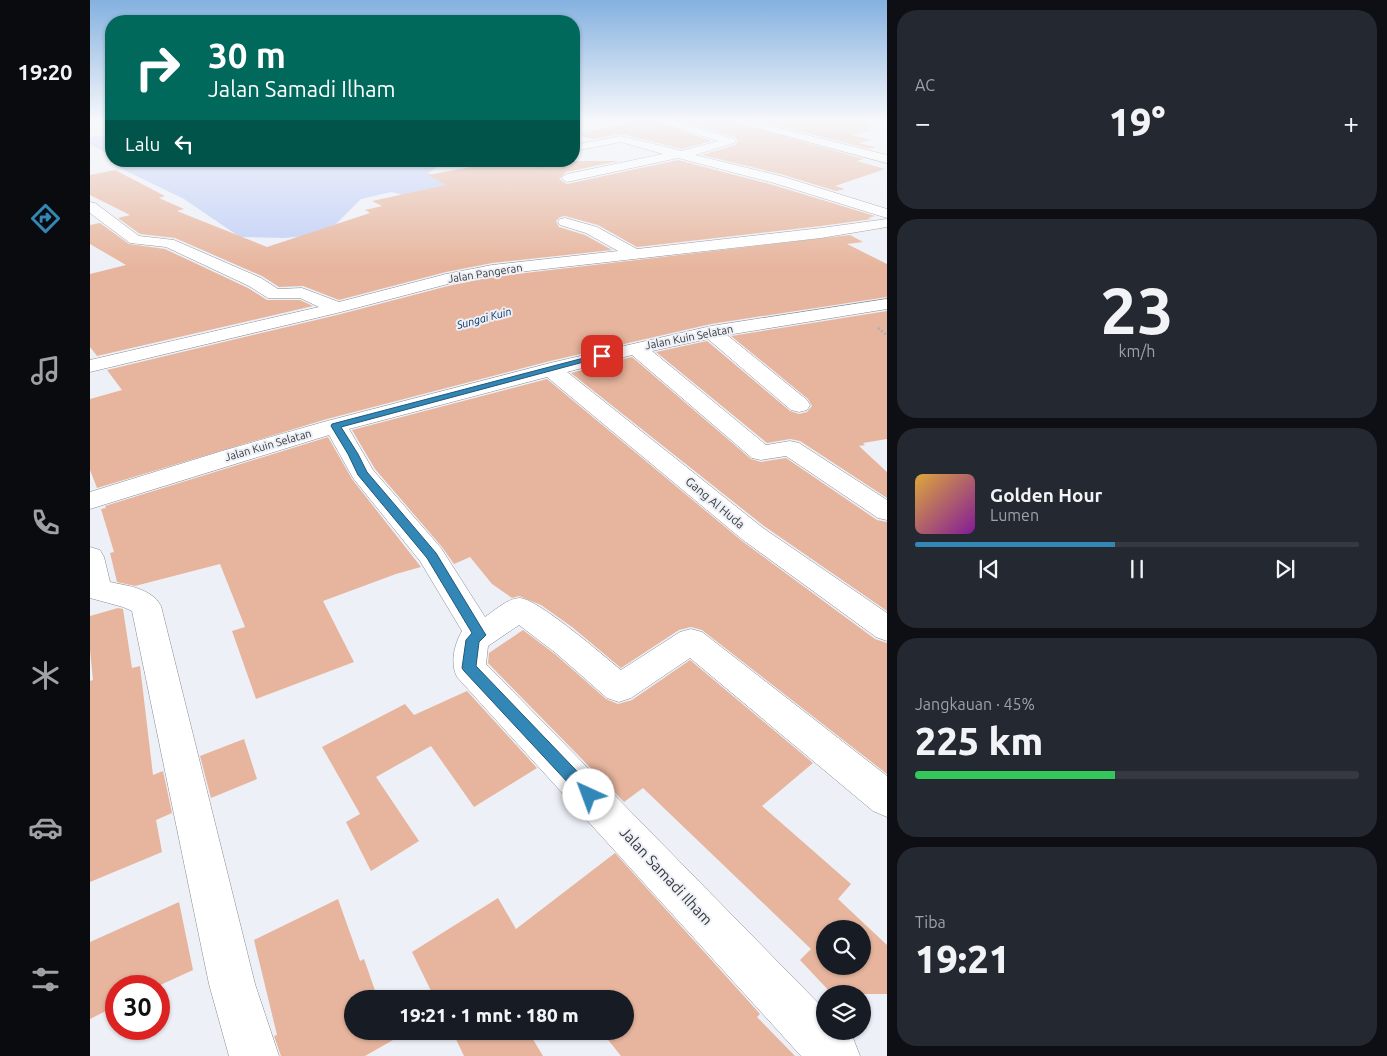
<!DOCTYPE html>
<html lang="id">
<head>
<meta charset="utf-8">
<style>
  body { margin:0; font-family:Ubuntu,sans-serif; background:#242831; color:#f1f3f6; height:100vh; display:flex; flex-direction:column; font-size:19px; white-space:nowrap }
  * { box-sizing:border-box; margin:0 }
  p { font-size:16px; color:#9ea1a6 }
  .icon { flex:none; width:28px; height:28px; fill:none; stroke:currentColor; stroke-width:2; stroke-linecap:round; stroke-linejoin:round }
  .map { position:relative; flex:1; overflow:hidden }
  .sheet { display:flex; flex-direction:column; gap:10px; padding:10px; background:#0d0f14; width:500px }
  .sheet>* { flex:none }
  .banner { position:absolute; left:15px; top:15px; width:475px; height:152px; border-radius:20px; box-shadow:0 1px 4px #0004; background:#00695c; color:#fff; overflow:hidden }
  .tools { position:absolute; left:726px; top:920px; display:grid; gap:10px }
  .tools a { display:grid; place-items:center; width:55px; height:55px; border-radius:50%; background:#171b24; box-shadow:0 1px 4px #0004; font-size:25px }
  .speed { position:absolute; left:15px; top:975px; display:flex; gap:10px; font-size:25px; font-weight:700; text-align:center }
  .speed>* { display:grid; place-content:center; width:65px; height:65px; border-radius:50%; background:#171b24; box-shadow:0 1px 4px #0004; line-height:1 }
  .speed .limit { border:8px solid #d22; background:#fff; color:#111 }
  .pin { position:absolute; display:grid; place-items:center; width:42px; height:42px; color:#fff; margin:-21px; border-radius:10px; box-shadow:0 2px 8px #0006 }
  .me { position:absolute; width:55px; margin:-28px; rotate:317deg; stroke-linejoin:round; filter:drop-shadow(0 0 4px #0008) }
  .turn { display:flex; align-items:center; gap:18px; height:105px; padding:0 20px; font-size:22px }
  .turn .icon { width:65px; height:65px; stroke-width:2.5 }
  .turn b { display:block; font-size:35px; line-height:42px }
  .then { display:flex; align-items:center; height:48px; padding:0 20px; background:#0003; gap:10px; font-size:19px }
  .big { font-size:38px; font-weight:800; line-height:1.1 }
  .sheet .card { flex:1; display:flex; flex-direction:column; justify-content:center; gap:8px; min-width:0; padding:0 18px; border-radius:20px; background:#242831 }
  .sheet .dial { align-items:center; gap:0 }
  .dial b { font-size:65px; line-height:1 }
  .song { display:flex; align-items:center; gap:15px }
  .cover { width:60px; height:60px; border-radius:8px; background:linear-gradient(135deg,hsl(40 70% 55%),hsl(290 70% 35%)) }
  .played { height:5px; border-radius:2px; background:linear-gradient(90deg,#3387b7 45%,#363941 45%) }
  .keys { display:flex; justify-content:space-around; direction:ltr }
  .heat { display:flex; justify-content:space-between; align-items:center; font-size:28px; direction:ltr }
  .charge { height:8px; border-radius:4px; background:linear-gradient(90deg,#34c759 45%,#363941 0) }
  .trip { position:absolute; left:254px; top:990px; width:290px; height:50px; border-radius:25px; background:#171b24; box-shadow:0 1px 4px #0004; font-weight:800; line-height:50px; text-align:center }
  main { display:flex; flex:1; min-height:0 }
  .menu { display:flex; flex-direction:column; width:90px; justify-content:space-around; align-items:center; background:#090b0e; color:#9ea1a6 }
  .menu .icon { width:35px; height:35px }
  .menu .selected { color:#3387b7 }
  .menu b { font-size:22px; color:#f1f3f6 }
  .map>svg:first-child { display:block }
  .green { fill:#c1cff6 }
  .building { fill:#e7b59d; fill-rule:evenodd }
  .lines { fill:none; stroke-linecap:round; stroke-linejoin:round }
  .minor-casing { stroke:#888b91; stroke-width:1 }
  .path-far1 { stroke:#acaeb4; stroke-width:1; stroke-dasharray:1 1; stroke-linecap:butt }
  .path { stroke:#acaeb4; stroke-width:2.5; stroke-dasharray:2 2; stroke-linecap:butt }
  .minor { fill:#fff; fill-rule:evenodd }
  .route { fill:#3387b7; stroke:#215877 }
  .labels { text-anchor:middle; stroke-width:4; stroke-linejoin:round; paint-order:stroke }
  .far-street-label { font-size:11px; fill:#38393b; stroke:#edf0f7 }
  .far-water-label { font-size:11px; font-style:italic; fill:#042c5c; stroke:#edf0f7 }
  .street-label { font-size:12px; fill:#38393b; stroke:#edf0f7 }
  .near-street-label { font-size:15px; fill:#38393b; stroke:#edf0f7 }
</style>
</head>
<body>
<main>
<nav class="menu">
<b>19:20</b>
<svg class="icon selected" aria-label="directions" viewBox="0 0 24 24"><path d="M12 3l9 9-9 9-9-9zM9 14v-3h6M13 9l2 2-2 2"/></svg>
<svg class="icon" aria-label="music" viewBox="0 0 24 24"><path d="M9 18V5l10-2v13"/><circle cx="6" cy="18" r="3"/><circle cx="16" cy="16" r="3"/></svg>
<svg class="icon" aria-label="phone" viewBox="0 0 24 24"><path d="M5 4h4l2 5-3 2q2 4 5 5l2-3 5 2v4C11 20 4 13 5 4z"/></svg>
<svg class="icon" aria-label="climate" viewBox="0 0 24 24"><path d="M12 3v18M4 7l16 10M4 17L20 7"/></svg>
<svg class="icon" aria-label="car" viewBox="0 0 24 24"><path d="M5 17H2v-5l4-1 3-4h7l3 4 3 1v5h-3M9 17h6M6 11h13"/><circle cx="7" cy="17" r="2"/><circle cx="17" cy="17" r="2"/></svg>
<svg class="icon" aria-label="filters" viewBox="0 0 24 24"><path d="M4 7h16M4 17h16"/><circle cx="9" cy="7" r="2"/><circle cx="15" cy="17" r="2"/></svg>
</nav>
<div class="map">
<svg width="797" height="1056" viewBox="0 0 797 1056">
  <rect width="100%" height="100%" fill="#edf0f7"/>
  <path class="green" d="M21,135V160L14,152L0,144V137Z
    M23,161H357L338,173L369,189L330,199L301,192L271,199L236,234L194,238L150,237L94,199L28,167Z"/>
  <path class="building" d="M558,119L621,141L592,149L531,134L504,139L491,136L494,135L489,133Z
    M585,119H631L774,159L767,161L795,169L745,186L755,189L746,191L694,175L612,155L645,145L648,141L645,137Z
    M661,119H777L779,131L762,135L782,140L769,143L786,147L780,149Z
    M588,160L683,185L785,216L778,218L782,219L731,226L547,247L508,225L475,216L470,217L466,221L469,227L495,235L522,250L402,263L356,272L249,300L213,286L189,287L172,276L85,238L50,234L28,218L40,215L0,195V175L25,170L75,196L69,198L94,209L87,211L177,247L280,213L275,210L292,206L282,201L356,185L338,175L414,161H529L476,172L469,179L477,184Z
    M10,223L39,244L75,249L158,288L177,300H210L223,306L7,356L0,347V274L36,265L0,244V225Z
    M760,235L773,242L757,244L797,264V297L621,324L460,361L237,419L7,488L0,470V399L32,390L17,370L247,315L358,286L402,277Z
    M797,311V439L773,443L775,445L769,446L797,472V498L710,441L700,439L677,443L566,352L617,341L700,411L709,414L717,412L722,406L718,399L641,336Z
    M542,357L661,459L671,462L696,458L787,520L797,522V611L674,526L481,373Z
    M457,379L652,541L785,639L797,643V774L612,630L601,627L589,630L531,668L482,627L451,605L429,596L422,598L402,584L380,557L364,564L352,547L285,469L262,430Z
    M238,437L262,479L331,567L306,574L233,601L264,662L166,699L142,631L155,627L130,564L45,586L27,582L20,553L24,552L11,509L16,508L15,506Z
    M28,608L33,609L42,668L50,666L63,775L73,771L82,813L66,820L72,852L0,882V681L3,680L0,650V616Z
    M433,630L466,655L516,699L528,704L542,700L600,660L723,763L672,806L761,884L748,899L797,945V994H742L710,960L721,949L553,788L534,802L398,663L399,653ZM735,929H772V966H735Z
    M377,691L447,768L384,807L341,746L286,777L329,841L281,871L256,822L270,814L232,747L315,704L324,715Z
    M154,739L167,779L121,798L110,756Z
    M525,853L670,1014L667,1017L705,1056H531L511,1031H535V999H345L322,952L408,898L426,929Z
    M248,899L270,961L274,959L288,999H262V1031H300L303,1040L275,1056H191L184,1036L187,1035L164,940Z
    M89,902L103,970L68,986H26V1006L0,1019V942Z
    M362,1031H438L453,1056H374Z"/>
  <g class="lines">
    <defs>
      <path id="minor" d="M560,119H577L644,139L646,141L644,143L605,155L694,177L797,209V218L684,183L588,158L477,182L471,178L477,174L573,154L531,142L484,151V145L531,136L592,151L628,141Z
        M633,119H652L797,155V163Z
        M0,202L5,203L49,236L84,240L171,278L188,289L212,288L249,302L356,274L402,265L528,251L496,233L470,225L468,222L470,219L475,218L507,227L547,249L731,228L797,219V227L731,238L402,275L358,284L247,313L0,372V360L229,307L210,298H178L159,286L76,247L40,243L0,213Z
        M797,299V309L637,335L717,400L720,405L717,410L709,412L701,410L618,339L562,351L676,445L700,441L709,443L797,500V520L788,518L696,456L671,460L662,458L542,355L477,372L673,528L797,613V641L786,637L653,540L457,377L259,429L283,470L351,548L395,617C405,610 417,599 429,598C446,597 515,657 531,670L590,632L601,629L612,632L797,776V817L783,811L600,658L541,698L529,702L517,698L467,654L429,625L398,646L396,664L735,1010V1031H756L763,1038L770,1056H711L367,677C360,663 364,645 372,631L330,561L263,478L239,435L0,509V492L132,451L237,421L460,363L621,326Z
        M0,547L10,550L14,557L20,582C38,586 61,588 71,606L165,984L189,1056H139L119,984L42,611L33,607L0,598Z"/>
    </defs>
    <use href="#minor" class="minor-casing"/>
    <path class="path-far1" d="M0,131L21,129
      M437,161L458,171"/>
    <path class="path" d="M788,328L797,335"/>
    <use href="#minor" class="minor"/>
  </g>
  <linearGradient id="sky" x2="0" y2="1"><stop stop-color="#84b1e0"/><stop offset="0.45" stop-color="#f7f8fb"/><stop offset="1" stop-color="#f7f8fb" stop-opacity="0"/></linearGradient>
  <rect width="797" height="267" fill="url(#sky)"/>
  <path class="route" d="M509,354L516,356L251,427L268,454L277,472L346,553L394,632L396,635L389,642L386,666L505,790L507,795L505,800L499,802L494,800L374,671L372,668L376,640L382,633L337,558L268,475L258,454L241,426L242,424Z"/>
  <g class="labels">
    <g class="far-street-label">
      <text transform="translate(395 273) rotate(-9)" y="4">Jalan Pangeran</text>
      <text transform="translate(599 337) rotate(-11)" y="4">Jalan Kuin Selatan</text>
      <text transform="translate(178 445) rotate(-16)" y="4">Jalan Kuin Selatan</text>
    </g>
    <g class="far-water-label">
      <text transform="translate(394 318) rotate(-15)" y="4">Sungai Kuin</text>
    </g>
    <g class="street-label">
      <text transform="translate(625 503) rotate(40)" y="4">Gang Al Huda</text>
    </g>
    <g class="near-street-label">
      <text transform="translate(576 876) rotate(47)" y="5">Jalan Samadi Ilham</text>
    </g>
  </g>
</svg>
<div class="tools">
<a><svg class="icon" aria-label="search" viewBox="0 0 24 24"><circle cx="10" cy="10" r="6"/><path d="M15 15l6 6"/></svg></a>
<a><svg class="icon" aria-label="layers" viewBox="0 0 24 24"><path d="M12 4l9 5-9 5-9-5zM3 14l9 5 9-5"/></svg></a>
</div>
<div class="speed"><div class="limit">30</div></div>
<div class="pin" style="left:512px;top:356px;background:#d93025"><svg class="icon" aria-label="arrive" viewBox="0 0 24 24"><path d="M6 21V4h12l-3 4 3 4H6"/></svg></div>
<svg class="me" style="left:499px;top:795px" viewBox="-20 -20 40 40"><circle r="19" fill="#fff"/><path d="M0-13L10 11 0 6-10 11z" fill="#3387b7"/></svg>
<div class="trip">19:21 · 1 mnt · 180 m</div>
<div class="banner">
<div class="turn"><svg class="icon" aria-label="right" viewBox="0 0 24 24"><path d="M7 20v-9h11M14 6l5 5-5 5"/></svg><div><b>30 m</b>Jalan Samadi Ilham</div></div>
<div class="then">Lalu<svg class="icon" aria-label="left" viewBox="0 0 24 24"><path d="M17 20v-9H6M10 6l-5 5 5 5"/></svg></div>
</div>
</div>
<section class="sheet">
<div class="card"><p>AC</p>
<div class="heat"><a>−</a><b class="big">19°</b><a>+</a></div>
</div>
<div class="card dial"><b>23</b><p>km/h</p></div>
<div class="card">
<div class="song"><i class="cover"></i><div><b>Golden Hour</b><p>Lumen</p></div></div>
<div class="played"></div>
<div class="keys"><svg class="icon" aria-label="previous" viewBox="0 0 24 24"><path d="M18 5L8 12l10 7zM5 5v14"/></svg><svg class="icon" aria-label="pause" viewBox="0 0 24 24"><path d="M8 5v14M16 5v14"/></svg><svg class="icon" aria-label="next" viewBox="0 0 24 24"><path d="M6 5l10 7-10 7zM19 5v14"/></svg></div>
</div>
<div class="card"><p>Jangkauan · 45%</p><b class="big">225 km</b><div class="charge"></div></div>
<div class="card"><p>Tiba</p><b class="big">19:21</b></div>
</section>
</main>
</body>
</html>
